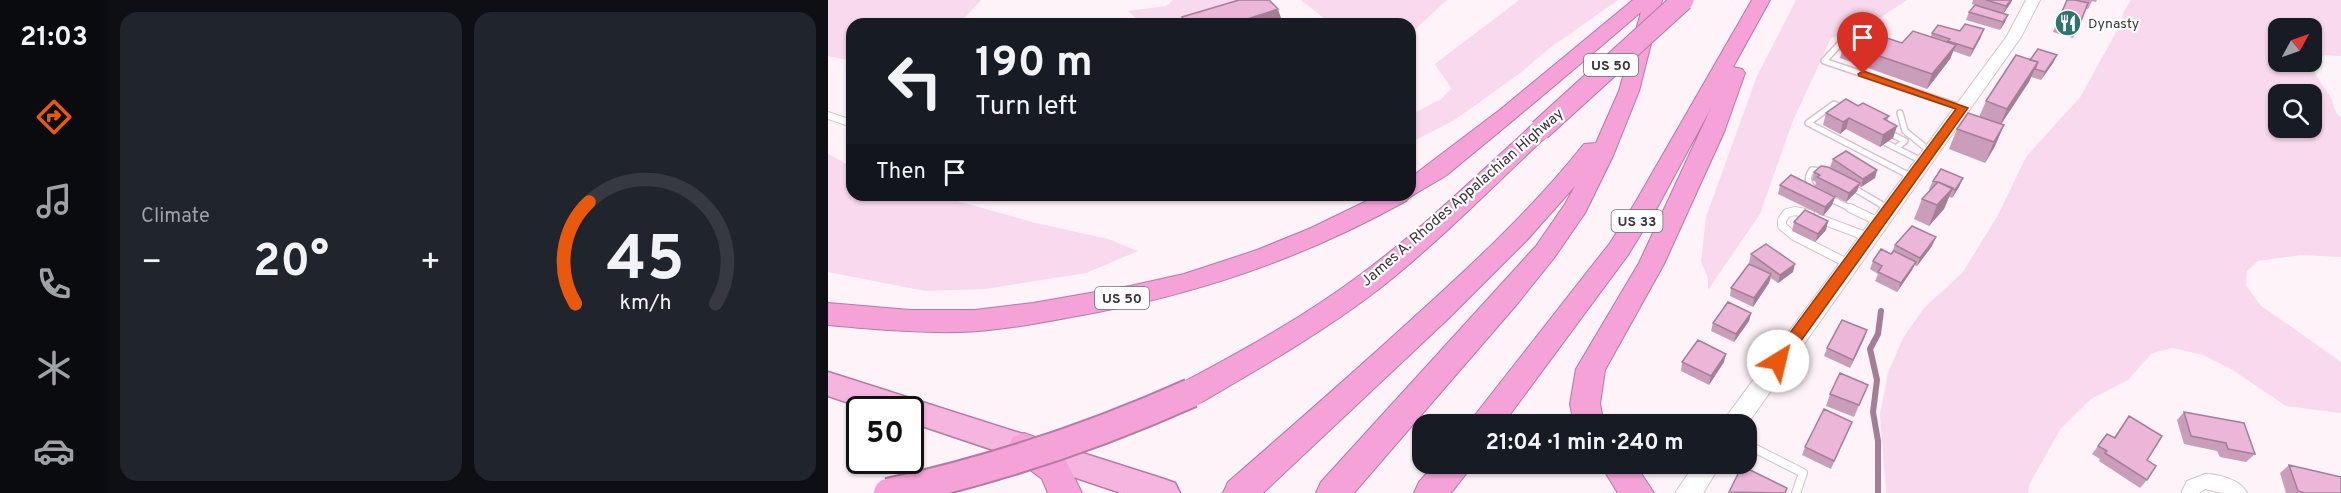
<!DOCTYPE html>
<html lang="en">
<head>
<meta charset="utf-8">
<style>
  body { margin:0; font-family:Overpass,sans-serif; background:#20242c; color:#f1f3f6; height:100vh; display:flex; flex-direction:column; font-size:22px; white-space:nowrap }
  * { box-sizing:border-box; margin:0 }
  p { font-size:20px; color:#9ea1a6 }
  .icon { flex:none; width:33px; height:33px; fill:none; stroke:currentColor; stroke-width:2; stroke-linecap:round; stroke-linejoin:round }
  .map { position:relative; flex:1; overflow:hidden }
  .panel { display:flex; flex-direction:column; gap:12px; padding:12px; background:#0d0f14; width:720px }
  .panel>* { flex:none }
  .guide { position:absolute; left:18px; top:18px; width:570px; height:183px; border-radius:18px; box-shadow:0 2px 4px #0004; background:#171b24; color:#f1f3f6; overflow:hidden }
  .needle { width:39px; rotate:50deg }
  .fabs { position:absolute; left:1440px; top:18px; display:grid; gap:12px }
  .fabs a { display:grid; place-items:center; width:54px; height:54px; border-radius:12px; background:#171b24; box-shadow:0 2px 4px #0004; font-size:30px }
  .speed { position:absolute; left:18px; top:396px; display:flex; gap:12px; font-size:30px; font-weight:700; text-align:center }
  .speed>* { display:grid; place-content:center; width:78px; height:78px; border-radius:50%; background:#171b24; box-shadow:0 2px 4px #0004; line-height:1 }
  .speed .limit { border:3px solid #111; border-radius:9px; background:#fff; color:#111 }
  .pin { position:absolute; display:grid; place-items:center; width:51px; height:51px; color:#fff; margin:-62px -26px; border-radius:50% 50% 50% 0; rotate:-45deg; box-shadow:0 0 6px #0007 }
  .pin .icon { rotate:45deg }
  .me { position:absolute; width:66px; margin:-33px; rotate:36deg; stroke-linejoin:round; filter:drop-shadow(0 0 4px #0008) }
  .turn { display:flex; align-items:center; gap:21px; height:126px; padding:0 30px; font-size:27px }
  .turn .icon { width:78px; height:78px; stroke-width:2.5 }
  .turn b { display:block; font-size:42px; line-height:51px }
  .then { display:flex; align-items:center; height:57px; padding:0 30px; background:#0003; gap:12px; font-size:22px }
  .big { font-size:45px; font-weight:700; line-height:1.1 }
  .panel .tile { flex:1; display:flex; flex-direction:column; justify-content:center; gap:9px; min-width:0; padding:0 21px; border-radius:18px; background:#20242c }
  .panel .dial { align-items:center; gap:0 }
  .dial svg { height:156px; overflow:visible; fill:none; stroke:#363941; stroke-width:7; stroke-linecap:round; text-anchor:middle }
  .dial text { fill:#f1f3f6; stroke:none }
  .heat { display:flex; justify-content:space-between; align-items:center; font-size:33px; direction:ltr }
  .panel .tiles { flex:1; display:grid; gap:12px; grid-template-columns:repeat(2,1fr) }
  .trip { position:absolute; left:584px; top:414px; width:345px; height:60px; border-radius:18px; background:#171b24; box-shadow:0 2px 4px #0004; font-weight:700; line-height:60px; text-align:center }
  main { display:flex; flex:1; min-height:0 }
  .dock { display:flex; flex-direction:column; width:108px; justify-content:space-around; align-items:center; background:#090b0e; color:#9ea1a6 }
  .dock .icon { width:42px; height:42px }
  .dock .selected { color:#ea580c }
  .dock b { font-size:27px; color:#f1f3f6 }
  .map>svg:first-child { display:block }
  .green { fill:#f9d9ed; fill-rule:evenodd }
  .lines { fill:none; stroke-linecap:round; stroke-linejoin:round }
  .stream { stroke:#a47d96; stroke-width:6 }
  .service-far1-casing { stroke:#d9c0cf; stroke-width:8 }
  .service-casing { stroke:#d9c0cf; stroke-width:10 }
  .minor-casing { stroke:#d9c0cf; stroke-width:2 }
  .secondary-casing { stroke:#d9c0cf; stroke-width:2 }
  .trunk-casing { stroke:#b47ba0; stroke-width:3 }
  .motorway-casing { stroke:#b47ba0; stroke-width:2 }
  .service-far1 { stroke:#fff; stroke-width:5 }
  .service { stroke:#fff; stroke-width:8 }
  .minor { fill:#fff; fill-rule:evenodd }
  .secondary { fill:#fff; fill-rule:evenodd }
  .trunk { fill:#f6b4e0; fill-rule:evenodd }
  .motorway { fill:#f4a2d8; fill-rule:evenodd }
  .motorway-bridge-far1-casing { stroke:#b47ba0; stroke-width:23; stroke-linecap:butt }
  .motorway-bridge-casing { stroke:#b47ba0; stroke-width:32; stroke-linecap:butt }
  .motorway-bridge-far1 { stroke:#f4a2d8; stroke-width:21 }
  .motorway-bridge { stroke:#f4a2d8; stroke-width:28 }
  .wall { fill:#ca9dba }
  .shaded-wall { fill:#a47f97 }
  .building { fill:#ebb6d8; stroke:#a47f97; stroke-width:1.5 }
  .route { fill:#ea580c; stroke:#983908; stroke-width:1.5 }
  .labels { text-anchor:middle; stroke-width:4.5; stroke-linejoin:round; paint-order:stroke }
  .far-poi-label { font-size:14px; fill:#3c3339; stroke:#fff; text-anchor:start }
  .shield { fill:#fff; stroke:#767074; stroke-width:1.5 }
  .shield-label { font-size:14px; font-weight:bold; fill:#3c3339 }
  .street-label { font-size:15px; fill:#3c3339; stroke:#fff }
</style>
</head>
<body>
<main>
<nav class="dock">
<b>21:03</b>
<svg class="icon selected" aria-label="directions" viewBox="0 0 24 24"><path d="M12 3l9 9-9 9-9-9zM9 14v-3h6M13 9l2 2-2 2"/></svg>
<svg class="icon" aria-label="music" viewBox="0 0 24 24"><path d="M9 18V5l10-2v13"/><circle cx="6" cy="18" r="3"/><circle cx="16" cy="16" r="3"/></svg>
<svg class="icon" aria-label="phone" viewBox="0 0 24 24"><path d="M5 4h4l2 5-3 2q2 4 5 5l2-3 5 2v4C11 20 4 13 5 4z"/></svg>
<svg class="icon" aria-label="climate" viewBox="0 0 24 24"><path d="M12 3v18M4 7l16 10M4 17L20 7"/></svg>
<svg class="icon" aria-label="car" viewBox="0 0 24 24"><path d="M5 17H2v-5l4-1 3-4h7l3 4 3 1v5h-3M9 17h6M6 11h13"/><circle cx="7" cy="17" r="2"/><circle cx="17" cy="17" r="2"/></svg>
</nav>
<section class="panel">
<div class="tiles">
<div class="tile"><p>Climate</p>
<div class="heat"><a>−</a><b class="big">20°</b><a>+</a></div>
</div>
<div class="tile dial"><svg viewBox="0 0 100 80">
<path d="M14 69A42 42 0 1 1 86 69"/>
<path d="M14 69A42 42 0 0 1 21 17" stroke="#ea580c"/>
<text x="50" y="56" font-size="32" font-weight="700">45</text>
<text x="50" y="72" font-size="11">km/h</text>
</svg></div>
</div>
</section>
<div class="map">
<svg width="1513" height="493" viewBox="0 0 1513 493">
  <rect width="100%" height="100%" fill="#fdf3f9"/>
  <path class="green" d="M0,0H153L131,24H24V61L0,56Z
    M345,0H411L368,24H315L300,11L338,6Z
    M473,0H619L582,34V24H503Z
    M691,0H790L719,50L691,74L628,119L582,143V115L613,99L623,89C619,79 612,74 607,64Z
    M968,0H1079L1041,25L1003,38L964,123L932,214L880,290V278L873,262L878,217L929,76Z
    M1303,0H1513V56L1496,55L1486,69C1489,80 1497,87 1503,98C1507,107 1504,108 1513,118V257L1473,255L1430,261L1419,271L1418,285L1432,305L1513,362V413L1458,406L1403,369L1375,355L1345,348L1324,353L1300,380L1263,399L1233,428L1201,485L1200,493H1058L1052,414L1060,373L1075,338L1096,308L1135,272L1170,215L1198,157L1253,96L1294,21L1295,13ZM1484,28V62H1450V28ZM1450,94H1484V128H1450Z
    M0,154L24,167V195H108L208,223L280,239L310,251L258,273L157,289L97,291L0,272Z"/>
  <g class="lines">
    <path class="stream" d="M1050,493V441L1045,412L1049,380L1042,349L1050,334L1053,311"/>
    <defs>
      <path id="service-far1" d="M1031,40L1019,36L996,61L1135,108
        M1016,109L1006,104L980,123L1084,177
        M1072,113L1077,131L1103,152
        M1059,132L1077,141L1068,148
        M1058,143L1096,162
        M1022,186L1061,209
        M986,190C980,182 978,178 984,170L997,171
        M999,197L1026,210"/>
      <path id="service" d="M1022,208L1051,222
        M982,214L967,211L959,213L954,220V226L966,236L1021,264
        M992,219L1040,237
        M918,444L975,473L968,493"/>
      <path id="minor" d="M0,112L24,120V127L0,119Z
        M1377,474C1391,474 1413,480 1419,493H1394L1377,489L1371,493H1353L1359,481Z"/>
      <path id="secondary" d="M1198,0H1212L1193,37L918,426L894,424L898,417L1179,36Z
        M867,464H893L875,493H847Z"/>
      <path id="trunk" d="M0,372L336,479L347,483L352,493H293L82,422V410H42L0,396Z"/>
      <path id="motorway" d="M805,0H834L811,91L785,156L757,213L726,258L690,303L526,493H488L493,482L708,246L737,204L747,186L699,240L621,318L435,493H395L400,482C462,428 524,374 584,319C645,264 705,208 756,144L768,143L791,91L813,12C749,67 685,121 620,174C611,181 582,195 578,201C473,259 368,295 249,316C210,323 171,331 132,332C88,333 44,329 0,325V303L82,310H147L205,303L302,286L356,274L429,250L483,228L551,195H582V178L673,109Z
        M924,0H942L905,67L914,69L917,73L896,132L836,264L777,370L772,404L776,424H746L742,404L748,369L811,263L883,108L830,206L800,255L675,424H643L647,415L782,243L807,203Z
        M712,123L720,125L723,130L720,135C664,187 611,242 551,289C495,332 434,367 374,402L363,405L352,402L348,393L352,384C414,351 476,317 532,275C593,230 648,176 704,125Z
        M196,433L207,437L237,459L254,493H220L214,479L185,457L180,447L185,437Z
        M607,464H643L638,474L623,493H586L591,482Z
        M772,464H807L826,493H790Z"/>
    </defs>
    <use href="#service-far1" class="service-far1-casing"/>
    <use href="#service" class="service-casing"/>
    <use href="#minor" class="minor-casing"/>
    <use href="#secondary" class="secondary-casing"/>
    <use href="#trunk" class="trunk-casing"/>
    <use href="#motorway" class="motorway-casing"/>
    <use href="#service-far1" class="service-far1"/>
    <use href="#service" class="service"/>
    <use href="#minor" class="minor"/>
    <use href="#secondary" class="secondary"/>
    <use href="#trunk" class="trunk"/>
    <use href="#motorway" class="motorway"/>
    <defs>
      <path id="motorway-bridge-far1" d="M712,130L855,0"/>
      <path id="motorway-bridge" d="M60,493C165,470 265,437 363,393"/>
    </defs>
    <use href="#motorway-bridge-far1" class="motorway-bridge-far1-casing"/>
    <use href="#motorway-bridge" class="motorway-bridge-casing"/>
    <use href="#motorway-bridge-far1" class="motorway-bridge-far1"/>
    <use href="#motorway-bridge" class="motorway-bridge"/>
  </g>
  <path class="wall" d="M1145,0H1184L1176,13L1177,22L1172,30L1138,20L1141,12L1147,5L1144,4Z
    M1239,0H1269L1268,2L1264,1L1260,9H1258L1245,38L1225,32Z
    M1104,33L1153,37L1142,57L1125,51L1122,59L1099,89L1012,58L1016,44L1074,43L1103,36Z
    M1229,55L1225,63L1213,80L1203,77L1173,124L1176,125L1167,146L1157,163L1121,149L1129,129L1151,117L1158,101L1202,60Z
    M1030,106L1061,116L1059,121L1069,126L1065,138L1052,147L1018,129L1012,134L995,125L998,113Z
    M1005,159L1049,170L1047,178L1033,187L1031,186L1029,191L1018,202L987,186L988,182L984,180L986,172L1008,171L1002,167Z
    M1135,178L1131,187L1124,198L1121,197L1116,209L1101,226L1086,219L1094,199L1102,190L1101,189L1105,181Z
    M952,185L1007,197L1004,205L995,216L950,194Z
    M1000,221L998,230L987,242L964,231L966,222Z
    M1067,245L1104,246L1089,266L1086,265L1084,270L1069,292L1047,281L1050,274L1042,269L1045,261L1063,254Z
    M923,254L965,272L950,283L943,278L941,283L925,307L902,296L903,288L927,267L921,263Z
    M923,313L921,321L906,342L883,331L885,323Z
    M1039,330L1022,368L996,356L999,348Z
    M854,362H896L881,385L853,371Z
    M1040,385L1026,417L998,406L1002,394Z
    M1356,412L1427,454L1418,462L1392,457L1389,451L1356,444L1349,420Z
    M1301,416L1319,460V480L1312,488L1271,461L1272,459L1264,454L1279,434L1286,437Z
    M1024,422L1003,469L974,455L977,447Z
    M1461,465L1513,493H1458L1452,473Z"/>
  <path class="shaded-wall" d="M1183,0H1184L1183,3L1175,14L1178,6Z
    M450,9L454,21L443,24H404Z
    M1180,15L1177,22L1172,30L1175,22Z
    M1156,29L1153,37L1142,57L1145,49Z
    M1128,45L1122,59L1099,89L1104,74Z
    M1229,55L1225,63L1213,80L1217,72Z
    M1210,62L1201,82L1170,129L1179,109Z
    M1021,118L1018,129L1012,134L1015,122Z
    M1176,125L1167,146L1157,163L1166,142Z
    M1069,126L1065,138L1052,147L1055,135Z
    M1049,170L1047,178L1033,187L1035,179Z
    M1135,178L1131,187L1124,198L1127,190Z
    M1032,183L1029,191L1018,202L1021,193Z
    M1125,188L1116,209L1101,226L1109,205Z
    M1007,197L1004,205L995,216L997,207Z
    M1000,221L998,230L987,242L990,234Z
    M1108,237L1104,246L1089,266L1092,258Z
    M1088,262L1084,270L1069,292L1073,283Z
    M967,264L965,272L950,283L952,275Z
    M943,274L941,283L925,307L926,298Z
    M923,313L921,321L906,342L908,334Z
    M1039,330L1036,339L1022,368L1025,360Z
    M898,354L896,362L881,385L883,376Z"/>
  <path class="building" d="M411,0H441L450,9L404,24H359L354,17Z
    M1158,0H1183L1178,6Z
    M1239,0H1247L1260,3L1251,26L1230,21Z
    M1147,5L1180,15L1175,22L1141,12Z
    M1137,24L1156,29L1145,49L1120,41L1122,39L1104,33L1110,25L1132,31Z
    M1031,29L1074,43L1085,31L1128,45L1104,74L1016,44Z
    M1210,49L1229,55L1217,72L1207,69L1210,62L1202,60Z
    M1188,55L1210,62L1179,109L1158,101Z
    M1018,99L1030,106L1035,103L1061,116L1056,119L1069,126L1055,135L1021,118L1015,122L998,113Z
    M1140,113L1176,125L1166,142L1129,129Z
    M1018,151L1049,170L1035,179L1005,159Z
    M993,166L1000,167L1032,183L1021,193L989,177L992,175L986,172Z
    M1113,169L1135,178L1127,190L1110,182H1109L1105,181Z
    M963,175L1007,197L997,207L952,185Z
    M1110,182L1125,188L1109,205L1094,199Z
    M977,210L1000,221L990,234L966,222Z
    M1084,226L1108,237L1092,258L1067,245Z
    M938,244L967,264L952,275L923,254Z
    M1053,249L1063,254L1066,251L1088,262L1073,283L1050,272L1054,266L1045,261Z
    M921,264L943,274L926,298L903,288Z
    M900,302L923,313L908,334L885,323Z
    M1014,320L1039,330L1025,360L999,348Z
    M870,340L898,354L883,376L854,362Z
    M1012,373L1040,385L1031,405L1002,394Z
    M996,409L1024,422L1006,461L977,447Z
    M1356,412L1416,423L1427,454L1400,449L1398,443L1363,436Z
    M1301,416L1334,436L1319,460L1328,466L1319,480L1277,453L1279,451L1270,446L1279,434L1287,438Z
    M1461,465L1513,477V493H1476L1470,491Z
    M914,466L959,488L957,493L901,492Z"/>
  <path class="route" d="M1035,71L1140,108L955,366L950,368L944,366L942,361L944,357L1128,109L1031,76L1030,74Z"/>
  <defs>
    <symbol id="restaurant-disc" viewBox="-11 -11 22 22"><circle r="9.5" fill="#2b7470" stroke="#fff"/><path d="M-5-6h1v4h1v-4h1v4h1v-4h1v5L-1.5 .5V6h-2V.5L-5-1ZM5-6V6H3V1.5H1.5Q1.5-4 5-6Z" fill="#fff"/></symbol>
  </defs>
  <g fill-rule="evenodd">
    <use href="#restaurant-disc" x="1225" y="8" width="30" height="30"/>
  </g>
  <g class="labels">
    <g class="far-poi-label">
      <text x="1260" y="28">Dynasty</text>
    </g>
    <g class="shield">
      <rect x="756" y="54" width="54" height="22" rx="4.5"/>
      <rect x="783.5" y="210" width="51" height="22" rx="4.5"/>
      <rect x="267" y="287" width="54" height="22" rx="4.5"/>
    </g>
    <g class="shield-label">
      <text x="783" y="70">US 50</text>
      <text x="809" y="226">US 33</text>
      <text x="294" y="303">US 50</text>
    </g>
    <g class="street-label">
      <text transform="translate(634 197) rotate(-41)" y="5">James A. Rhodes Appalachian Highway</text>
    </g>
  </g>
</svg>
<div class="fabs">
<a><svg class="needle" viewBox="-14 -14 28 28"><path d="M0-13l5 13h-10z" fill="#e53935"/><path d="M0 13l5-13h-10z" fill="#9ea1a6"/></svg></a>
<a><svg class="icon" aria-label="search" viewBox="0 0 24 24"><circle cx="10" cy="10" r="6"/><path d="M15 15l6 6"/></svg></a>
</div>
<div class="speed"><div class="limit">50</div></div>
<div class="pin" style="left:1035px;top:74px;background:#d93025"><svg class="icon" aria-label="arrive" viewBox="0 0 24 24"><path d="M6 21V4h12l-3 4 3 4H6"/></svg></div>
<svg class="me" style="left:950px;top:361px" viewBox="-20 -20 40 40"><circle r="19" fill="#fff"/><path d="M0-13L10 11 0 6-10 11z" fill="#ea580c"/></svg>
<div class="trip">21:04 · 1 min · 240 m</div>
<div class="guide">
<div class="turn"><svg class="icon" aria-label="left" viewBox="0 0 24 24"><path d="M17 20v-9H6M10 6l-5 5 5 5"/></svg><div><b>190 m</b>Turn left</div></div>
<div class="then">Then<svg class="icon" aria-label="arrive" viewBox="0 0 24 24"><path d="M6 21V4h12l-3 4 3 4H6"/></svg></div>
</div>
</div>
</main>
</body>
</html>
